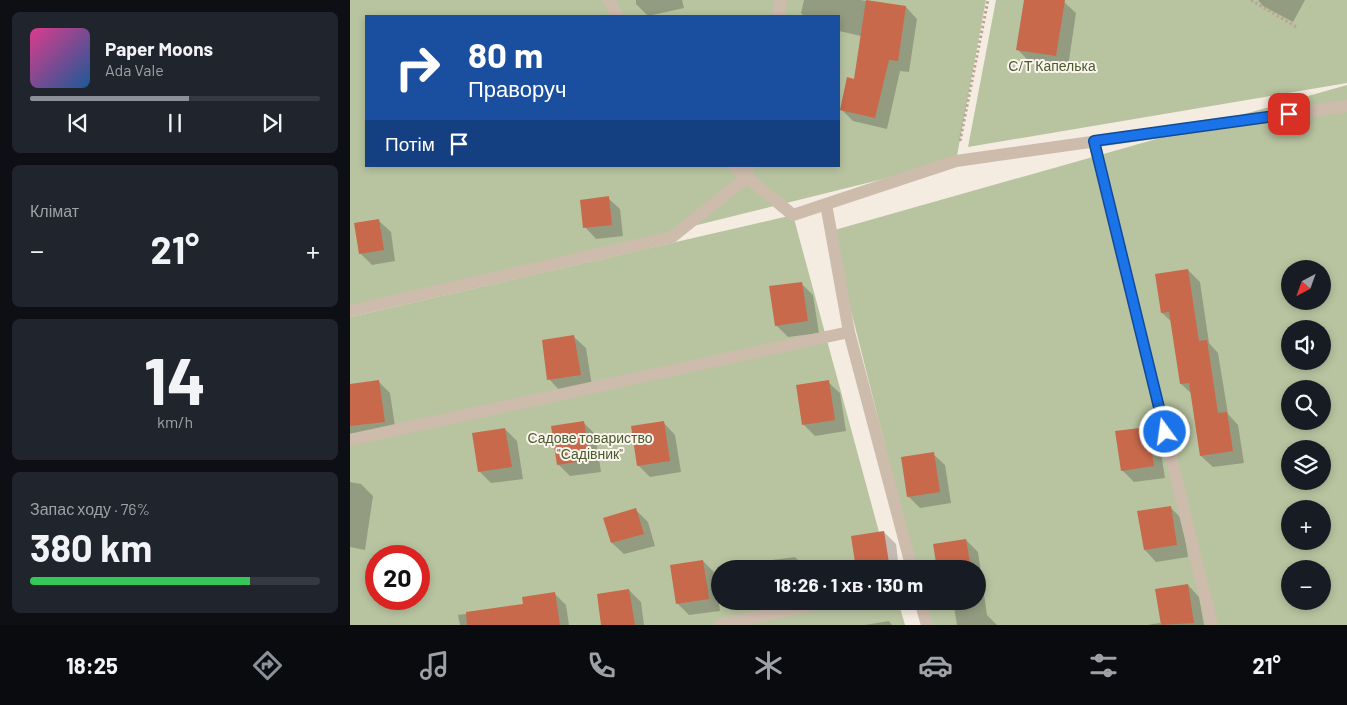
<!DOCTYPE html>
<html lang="uk">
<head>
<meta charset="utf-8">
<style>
  body { margin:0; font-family:Barlow,sans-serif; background:#20242c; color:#f1f3f6; height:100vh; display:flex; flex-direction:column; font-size:19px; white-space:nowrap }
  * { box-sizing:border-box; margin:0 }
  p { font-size:16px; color:#9ea1a6 }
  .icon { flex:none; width:28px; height:28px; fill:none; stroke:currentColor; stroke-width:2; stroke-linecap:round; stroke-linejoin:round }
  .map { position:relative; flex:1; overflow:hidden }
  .panel { display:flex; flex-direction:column; gap:12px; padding:12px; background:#0d0f14; width:350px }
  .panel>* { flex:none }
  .top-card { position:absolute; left:15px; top:15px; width:475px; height:152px; border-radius:0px; box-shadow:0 2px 8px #0003; background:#1a4fa0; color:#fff; overflow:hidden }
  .needle { width:32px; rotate:221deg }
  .fabs { position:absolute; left:931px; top:260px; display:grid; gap:10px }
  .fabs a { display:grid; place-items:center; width:50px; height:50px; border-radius:50%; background:#171b24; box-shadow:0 2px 8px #0003; font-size:25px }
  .speed { position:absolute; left:15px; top:545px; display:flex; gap:10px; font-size:25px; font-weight:700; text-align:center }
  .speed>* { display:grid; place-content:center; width:65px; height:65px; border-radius:50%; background:#171b24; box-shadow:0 2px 8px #0003; line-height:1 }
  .speed .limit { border:8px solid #d22; background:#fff; color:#111 }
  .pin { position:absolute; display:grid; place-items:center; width:42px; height:42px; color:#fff; margin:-21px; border-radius:10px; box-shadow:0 2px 8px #0006 }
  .me { position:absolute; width:55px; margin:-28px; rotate:346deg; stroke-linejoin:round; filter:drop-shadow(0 0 4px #0008) }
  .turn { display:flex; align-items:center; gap:18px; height:105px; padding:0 20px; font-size:22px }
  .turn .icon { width:65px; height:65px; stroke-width:2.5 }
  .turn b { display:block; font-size:35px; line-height:42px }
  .then { display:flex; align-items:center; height:48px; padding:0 20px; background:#0003; gap:10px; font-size:19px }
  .big { font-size:38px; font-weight:700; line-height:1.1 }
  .panel .widget { flex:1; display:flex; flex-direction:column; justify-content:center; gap:8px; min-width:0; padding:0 18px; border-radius:8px; background:#20242c }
  .panel .dial { align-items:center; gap:0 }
  .dial b { font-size:65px; line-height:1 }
  .song { display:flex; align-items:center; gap:15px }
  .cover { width:60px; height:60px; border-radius:8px; background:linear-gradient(135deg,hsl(330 70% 55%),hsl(210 70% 35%)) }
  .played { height:5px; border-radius:2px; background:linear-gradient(90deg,#8c9099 55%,#363941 55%) }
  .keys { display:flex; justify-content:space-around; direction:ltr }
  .heat { display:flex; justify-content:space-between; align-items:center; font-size:28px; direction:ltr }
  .charge { height:8px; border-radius:4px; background:linear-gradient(90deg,#34c759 76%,#363941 0) }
  .trip { position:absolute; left:361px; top:560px; width:275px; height:50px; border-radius:25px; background:#171b24; box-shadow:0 2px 8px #0003; font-weight:700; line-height:50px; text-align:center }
  .menu { display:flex; height:80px; justify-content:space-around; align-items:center; background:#090b0e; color:#9ea1a6 }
  .menu .icon { width:35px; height:35px }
  .menu .current { color:#8c9099 }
  .menu b { font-size:22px; color:#f1f3f6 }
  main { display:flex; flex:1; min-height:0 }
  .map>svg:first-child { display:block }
  .green { fill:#b8c4a0; fill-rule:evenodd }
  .shadow { fill:#0003 }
  .building { fill:#c8694b }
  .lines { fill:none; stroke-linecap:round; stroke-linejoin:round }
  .path { stroke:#b9a596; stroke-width:3; stroke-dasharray:2.5 2.5; stroke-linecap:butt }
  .minor { stroke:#cdbbac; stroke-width:12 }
  .route-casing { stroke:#114b97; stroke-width:12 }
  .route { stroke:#1a73e8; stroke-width:9 }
  .labels { text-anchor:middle; stroke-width:4; stroke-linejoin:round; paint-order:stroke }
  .park-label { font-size:14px; fill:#4a5a2e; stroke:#fbf5ee }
</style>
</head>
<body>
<main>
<section class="panel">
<div class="widget">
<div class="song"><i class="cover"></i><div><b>Paper Moons</b><p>Ada Vale</p></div></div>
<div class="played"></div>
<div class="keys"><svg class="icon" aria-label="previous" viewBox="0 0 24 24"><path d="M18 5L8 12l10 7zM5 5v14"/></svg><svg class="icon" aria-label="pause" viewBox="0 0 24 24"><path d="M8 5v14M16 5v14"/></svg><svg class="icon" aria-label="next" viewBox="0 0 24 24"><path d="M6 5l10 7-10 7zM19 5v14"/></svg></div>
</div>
<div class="widget"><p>Клімат</p>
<div class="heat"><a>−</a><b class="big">21°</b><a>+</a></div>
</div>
<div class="widget dial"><b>14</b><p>km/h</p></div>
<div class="widget"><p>Запас ходу · 76%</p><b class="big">380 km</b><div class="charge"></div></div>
</section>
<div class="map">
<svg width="997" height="625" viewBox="0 0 997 625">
  <rect width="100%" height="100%" fill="#f4ebe1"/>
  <path class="green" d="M0,0H636L606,161L0,311ZM16,16H489V166H16Z
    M646,0H997V83L618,147Z
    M997,85V625H581L575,601H628V569H566L481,231ZM940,269H972V301H940ZM940,329H972V361H940ZM940,389H972V421H940ZM940,449H972V481H940ZM940,509H972V541H940ZM940,569H972V601H940Z
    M443,215L539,569H370V601H548L555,625H0V317ZM26,556H69V599H26Z"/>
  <path class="shadow" d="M286,0H332L334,8L298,16L286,4Z
    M454,0H510L556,7L567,19L559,72L550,71L537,129L503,121L491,109L505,80L511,36L489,31V16H454L451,13Z
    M675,0L714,2L726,13L718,67L679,61L667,49Z
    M908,0H955L943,22L913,6Z
    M258,198L270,209L273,236L246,239L235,227Z
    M29,221L41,232L45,261L22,265L10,253Z
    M838,270L850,282L859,343L868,353L878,414L888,425L894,463L863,467L851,456L842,394L831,384L822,322L812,313Z
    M451,283L463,295L469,333L438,337L426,325Z
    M224,337L236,348L242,386L210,391L199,379Z
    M28,381L40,393L46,433L0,439V385Z
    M478,382L490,393L496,431L465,436L453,424Z
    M233,422L245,434L251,472L220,476L208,464Z
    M314,423L325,435L331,472L300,477L288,465Z
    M797,428L809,440L815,478L784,482L772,470Z
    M155,429L167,441L173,479L141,483L130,472Z
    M583,454L595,465L601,503L570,508L558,496Z
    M0,482L11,484L23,496L15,550L0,547Z
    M820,507L832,519L838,557L806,562L795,550Z
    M286,510L298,522L305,546L274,554L262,543Z
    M534,532L546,544L549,569H508Z
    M616,540L628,552L637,615L647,625H607L603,601H628V569H588Z
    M445,557L457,569H415L414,561Z
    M353,561L365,573L370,611L339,615L328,604Z
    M838,585L849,597L854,625H812L807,590Z
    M279,590L291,602L294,625H253Z
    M204,593L216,605L219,625H110L108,615L174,605Z
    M422,601H462L432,611Z
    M539,621L542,625H515Z
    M810,623L812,625H797Z"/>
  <path class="building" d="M516,0L556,6L548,61L539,60L525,118L490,110L497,77L504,79Z
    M674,0H715L706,56L666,50Z
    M259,196L262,225L233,228L230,200Z
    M29,219L34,250L9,254L4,223Z
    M838,269L849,341L857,340L868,413L877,412L883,451L850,456L839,383L830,384L819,312L811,313L805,274Z
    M452,282L458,321L425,326L419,286Z
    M224,335L231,375L197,380L192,340Z
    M29,380L35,422L0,426V384Z
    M479,380L485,420L452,425L446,385Z
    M234,421L240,460L207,465L201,426Z
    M314,421L320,461L287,466L281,426Z
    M798,427L804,466L771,471L765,431Z
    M155,428L162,467L128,472L122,433Z
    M584,452L590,492L557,497L551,457Z
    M821,506L827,545L794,550L787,511Z
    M286,508L294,534L261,543L253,518Z
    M534,531L540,569H506L501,536Z
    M616,539L621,569H587L583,544Z
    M353,560L359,599L326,604L320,565Z
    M838,584L844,623L811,625L805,589Z
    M279,589L285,625H251L247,594Z
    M205,592L210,625H117L116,612L173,604L172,597Z"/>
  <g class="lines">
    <path class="path" d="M901,0L948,28
      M610,141L638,0"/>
    <path class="minor" d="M259,0L267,16
      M428,16L431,0
      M744,141L862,625
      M383,166L443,215L606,161L997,106
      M476,204L499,332L562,569
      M0,311L322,237L396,178L399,166
      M0,440L499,332
      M570,601L577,625
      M369,625L482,601"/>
  </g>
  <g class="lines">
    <defs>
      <path id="route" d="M815,432L744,141L939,114"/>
    </defs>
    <use href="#route" class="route-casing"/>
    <use href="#route" class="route"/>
  </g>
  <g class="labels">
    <g class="park-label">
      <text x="702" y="71">С/Т Капелька</text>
      <text x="240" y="443">Садове товариство<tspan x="240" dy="16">"Садівник"</tspan></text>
    </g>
  </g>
</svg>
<div class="fabs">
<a><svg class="needle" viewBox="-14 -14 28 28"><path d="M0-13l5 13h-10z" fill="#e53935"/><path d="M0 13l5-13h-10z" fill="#9ea1a6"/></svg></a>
<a><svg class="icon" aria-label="sound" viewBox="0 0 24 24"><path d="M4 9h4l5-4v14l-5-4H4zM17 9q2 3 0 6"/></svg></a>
<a><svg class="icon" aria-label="search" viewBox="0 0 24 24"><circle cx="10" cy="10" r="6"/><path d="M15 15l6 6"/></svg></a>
<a><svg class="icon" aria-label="layers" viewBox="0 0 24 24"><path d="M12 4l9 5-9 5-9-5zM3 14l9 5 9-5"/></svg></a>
<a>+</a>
<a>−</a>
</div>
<div class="speed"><div class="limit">20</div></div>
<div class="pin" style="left:939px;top:114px;background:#d93025"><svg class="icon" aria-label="arrive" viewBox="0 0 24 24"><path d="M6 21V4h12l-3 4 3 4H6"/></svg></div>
<svg class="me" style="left:815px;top:432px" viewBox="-20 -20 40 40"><circle r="17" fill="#1a73e8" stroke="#fff" stroke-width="3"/><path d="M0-11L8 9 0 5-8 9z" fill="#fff"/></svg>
<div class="trip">18:26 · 1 хв · 130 m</div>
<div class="top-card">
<div class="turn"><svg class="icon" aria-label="right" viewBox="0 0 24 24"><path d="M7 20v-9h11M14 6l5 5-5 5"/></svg><div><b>80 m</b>Праворуч</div></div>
<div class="then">Потім<svg class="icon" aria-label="arrive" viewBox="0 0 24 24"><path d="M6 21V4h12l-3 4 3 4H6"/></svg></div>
</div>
</div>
</main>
<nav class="menu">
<b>18:25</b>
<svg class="icon current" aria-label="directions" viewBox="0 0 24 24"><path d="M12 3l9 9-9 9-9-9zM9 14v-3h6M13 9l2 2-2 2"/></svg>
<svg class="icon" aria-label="music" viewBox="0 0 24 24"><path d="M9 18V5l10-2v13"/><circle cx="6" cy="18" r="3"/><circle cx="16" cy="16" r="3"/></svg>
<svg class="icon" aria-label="phone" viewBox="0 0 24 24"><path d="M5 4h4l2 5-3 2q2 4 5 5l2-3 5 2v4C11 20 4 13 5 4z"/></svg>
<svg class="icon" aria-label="climate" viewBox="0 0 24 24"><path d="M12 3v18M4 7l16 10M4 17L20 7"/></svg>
<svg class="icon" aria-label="car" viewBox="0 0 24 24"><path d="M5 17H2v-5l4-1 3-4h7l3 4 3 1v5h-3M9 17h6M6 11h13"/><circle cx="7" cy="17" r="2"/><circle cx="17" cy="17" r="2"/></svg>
<svg class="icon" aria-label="filters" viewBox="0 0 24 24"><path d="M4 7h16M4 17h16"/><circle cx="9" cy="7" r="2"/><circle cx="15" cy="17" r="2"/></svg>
<b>21°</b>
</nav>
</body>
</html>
